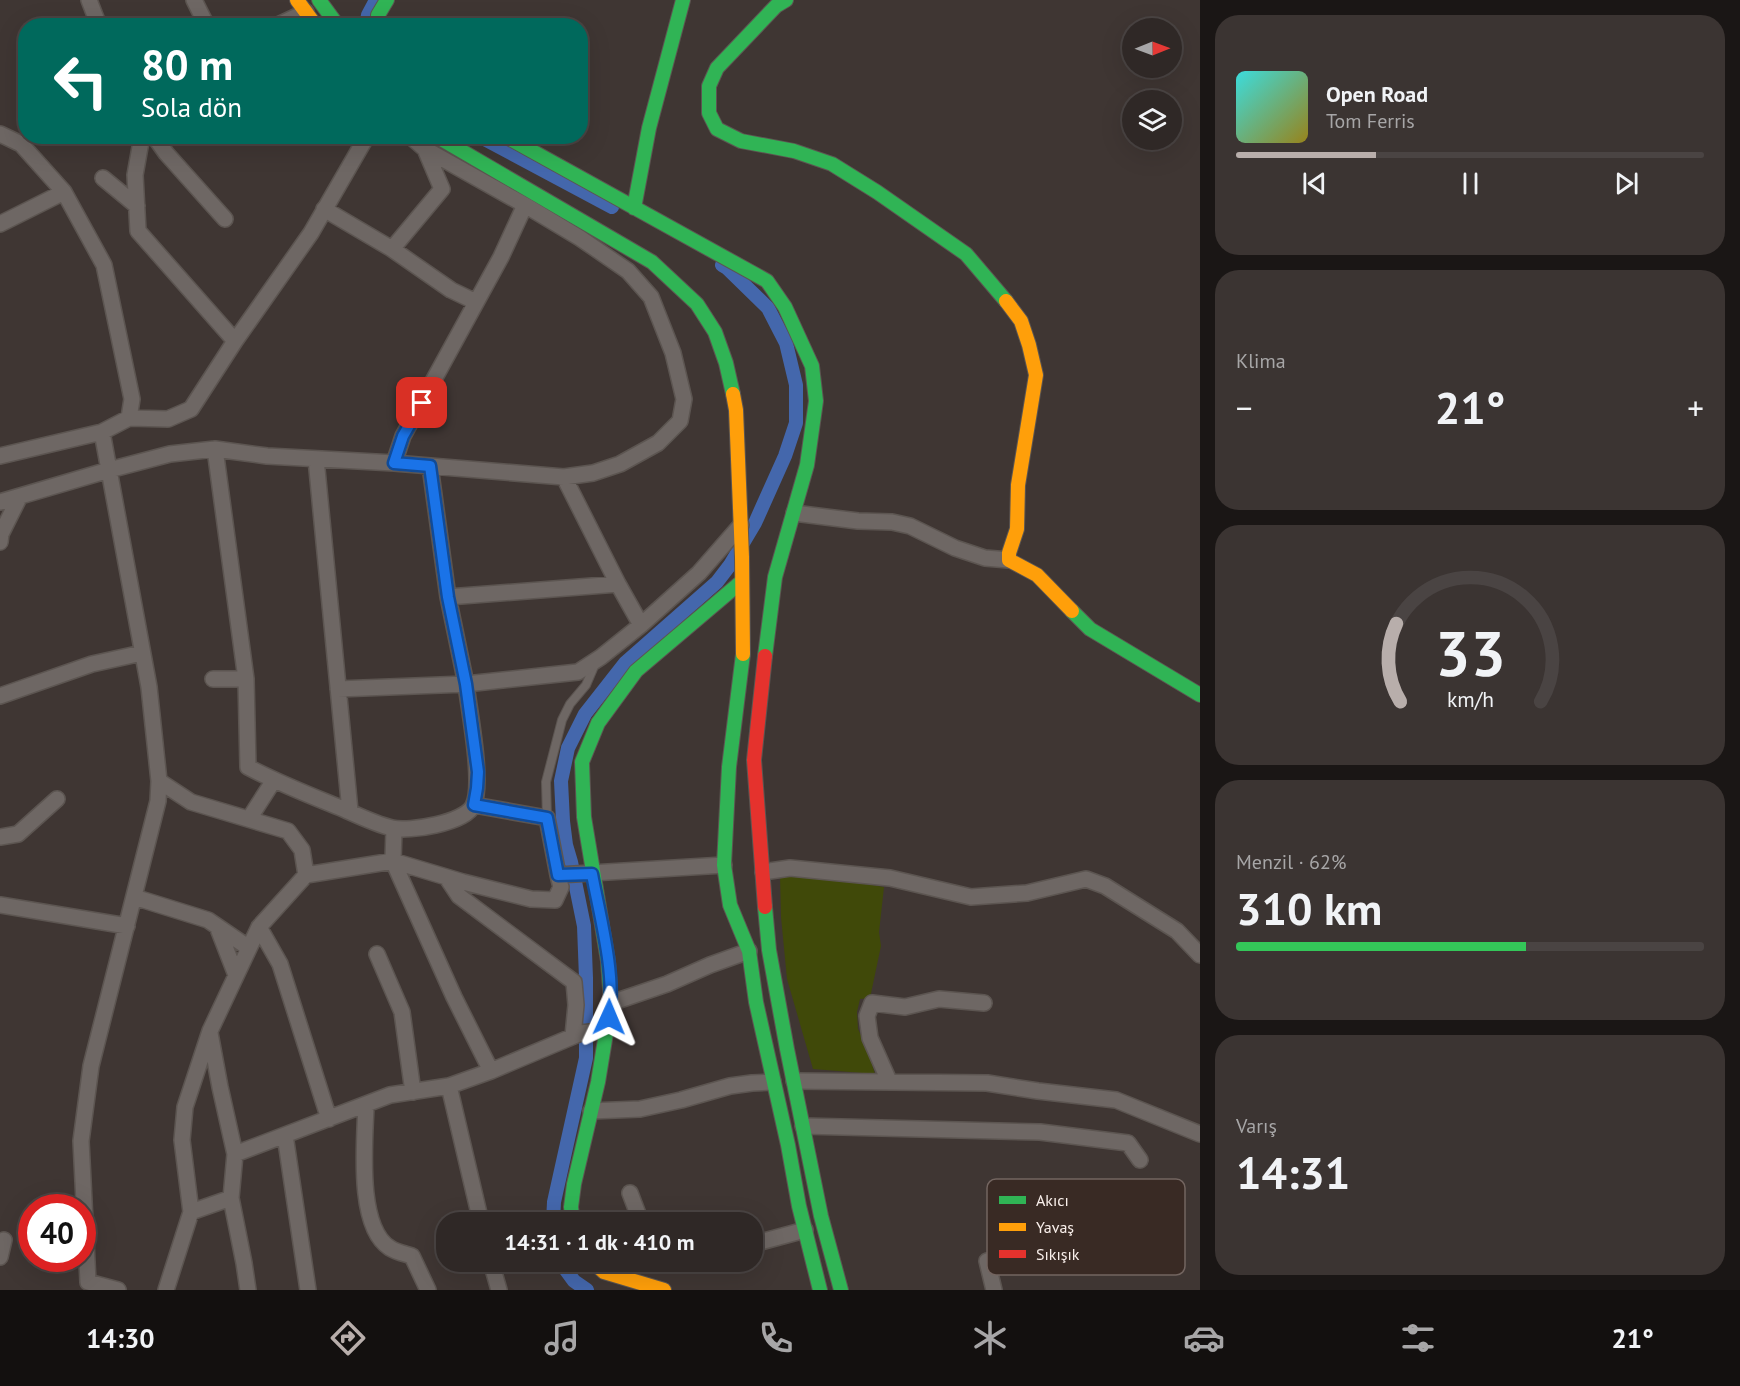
<!DOCTYPE html>
<html lang="tr">
<head>
<meta charset="utf-8">
<style>
  body { margin:0; font-family:"PT Sans",sans-serif; background:#3b3432; color:#f1f3f6; height:100vh; display:flex; flex-direction:column; font-size:22px; white-space:nowrap }
  * { box-sizing:border-box; margin:0 }
  p { font-size:20px; color:#a7a6a7 }
  .icon { flex:none; width:33px; height:33px; fill:none; stroke:currentColor; stroke-width:2; stroke-linecap:round; stroke-linejoin:round }
  .map { position:relative; flex:1; overflow:hidden }
  .panel { display:flex; flex-direction:column; gap:15px; padding:15px; background:#1a1615; width:540px }
  .panel>* { flex:none }
  .top-card { position:absolute; left:18px; top:18px; width:570px; height:126px; border-radius:24px; box-shadow:0 6px 24px #0002,0 0 0 2px #4a4443; background:#00695c; color:#fff; overflow:hidden }
  .needle { width:39px; rotate:89deg }
  .buttons { position:absolute; left:1122px; top:18px; display:grid; gap:12px }
  .buttons a { display:grid; place-items:center; width:60px; height:60px; border-radius:50%; background:#2f2826; box-shadow:0 6px 24px #0002,0 0 0 2px #4a4443; font-size:30px }
  .speed { position:absolute; left:18px; top:1194px; display:flex; gap:12px; font-size:30px; font-weight:700; text-align:center }
  .speed>* { display:grid; place-content:center; width:78px; height:78px; border-radius:50%; background:#2f2826; box-shadow:0 6px 24px #0002,0 0 0 2px #4a4443; line-height:1 }
  .speed .limit { border:9px solid #d22; background:#fff; color:#111 }
  .pin { position:absolute; display:grid; place-items:center; width:51px; height:51px; color:#fff; margin:-26px; border-radius:12px; box-shadow:0 3px 9px #0006 }
  .me { position:absolute; width:66px; margin:-33px; rotate:1deg; stroke-linejoin:round; filter:drop-shadow(0 0 4px #0008) }
  .turn { display:flex; align-items:center; gap:21px; height:126px; padding:0 24px; font-size:27px }
  .turn .icon { width:78px; height:78px; stroke-width:2.5 }
  .turn b { display:block; font-size:42px; line-height:51px }
  .big { font-size:45px; font-weight:700; line-height:1.1 }
  .panel .widget { flex:1; display:flex; flex-direction:column; justify-content:center; gap:9px; min-width:0; padding:0 21px; border-radius:24px; background:#3b3432 }
  .panel .dial { align-items:center; gap:0 }
  .dial svg { height:156px; overflow:visible; fill:none; stroke:#4a4443; stroke-width:7; stroke-linecap:round; text-anchor:middle }
  .dial text { fill:#f1f3f6; stroke:none }
  .song { display:flex; align-items:center; gap:18px }
  .cover { width:72px; height:72px; border-radius:9px; background:linear-gradient(135deg,hsl(180 70% 55%),hsl(50 70% 35%)) }
  .played { height:6px; border-radius:3px; background:linear-gradient(90deg,#b8aeab 30%,#4a4443 30%) }
  .keys { display:flex; justify-content:space-around; direction:ltr }
  .heat { display:flex; justify-content:space-between; align-items:center; font-size:33px; direction:ltr }
  .charge { height:9px; border-radius:4px; background:linear-gradient(90deg,#34c759 62%,#4a4443 0) }
  .trip { position:absolute; left:436px; top:1212px; width:327px; height:60px; border-radius:24px; background:#2f2826; box-shadow:0 6px 24px #0002,0 0 0 2px #4a4443; font-weight:700; line-height:60px; text-align:center }
  .tabs { display:flex; height:96px; justify-content:space-around; align-items:center; background:#13100f; color:#a7a6a7 }
  .tabs .icon { width:42px; height:42px }
  .tabs .selected { color:#b8aeab }
  .tabs b { font-size:27px; color:#f1f3f6 }
  main { display:flex; flex:1; min-height:0 }
  .map>svg:first-child { display:block }
  .green { fill:#404909 }
  .lines { fill:none; stroke-linecap:round; stroke-linejoin:round }
  .canal { stroke:#4467ac; stroke-width:14 }
  .lane-casing { stroke:#5c5551; stroke-width:10 }
  .street-casing { stroke:#5c5551; stroke-width:18 }
  .fast-casing { stroke:#5c5551; stroke-width:16 }
  .slow-casing { stroke:#5c5551; stroke-width:16 }
  .jam-casing { stroke:#5c5551; stroke-width:16 }
  .lane { stroke:#6e6764; stroke-width:8 }
  .street { stroke:#6e6764; stroke-width:15 }
  .fast { stroke:#30b455; stroke-width:14 }
  .slow { stroke:#ff9f0a; stroke-width:14 }
  .jam { stroke:#e5322d; stroke-width:14 }
  .route-casing { stroke:#114b97; stroke-width:15 }
  .route { stroke:#1a73e8; stroke-width:10 }
  .key { fill:#392a24; stroke:#736560; stroke-width:1.5 }
  .key-label { font-size:16px; fill:#f9efeb }
</style>
</head>
<body>
<main>
<div class="map">
<svg width="1200" height="1290" viewBox="0 0 1200 1290">
  <rect width="100%" height="100%" fill="#3f3633"/>
  <path class="green" d="M780,875H812L884,887L879,932L881,946L870,998L860,999L857,1012L858,1029L867,1048L875,1074L813,1069L787,979L781,917Z"/>
  <g class="lines">
    <path class="canal" d="M366,26L368,15L376,0
      M479,136L612,207
      M553,1222L554,1202L586,1058V978L584,926L571,862L566,845L563,821L561,781L568,748L585,714L625,663L717,582L730,565L755,523L785,456L796,423V385L786,343L768,308L727,268L722,265
      M560,1262L574,1281L587,1290"/>
    <defs>
      <path id="lane" d="M547,818L546,782L562,720L570,704L586,685L595,664"/>
      <path id="street" d="M89,0L99,26
        M194,0L207,26
        M276,26L306,12
        M0,134L21,144L64,192L104,265L132,399L129,418L102,432L0,456
        M154,136L166,153L225,219
        M425,149L442,189L392,249L451,290L476,302
        M103,178L137,206
        M324,209L392,249
        M0,224L64,192
        M235,341L311,233L367,136
        M129,418L168,419L191,409L235,341L138,231L135,175L142,136
        M102,432L149,687L159,781
        M215,449L246,679L248,767C278,783 309,795 341,808C357,815 375,824 392,828C410,832 464,823 473,806C484,784 469,711 466,684L578,672L601,657L641,625L699,573L741,525
        M316,459L350,811
        M394,463L403,436L501,257L525,205L425,149L410,136
        M564,477L618,584L641,625
        M0,502L109,470L170,454L215,449L267,456L394,463L564,477L593,473L620,464L658,443L680,421L684,399L673,353L651,297L628,271L580,238L525,205
        M794,513L858,521L892,522L910,526L955,548L985,558L1009,560
        M0,542L1,534L20,496
        M448,597L618,584
        M213,679H246
        M338,689L466,684L448,597L430,466
        M0,696L92,664L142,653
        M474,805L547,818L558,875
        M249,819L274,780
        M394,829L393,861L454,997L491,1071
        M0,837L18,834L57,799
        M763,872L790,868L890,878L971,897L1027,893L1086,879L1105,886L1177,931L1200,955
        M447,878L459,896L574,982L576,1005L573,1036
        M134,897L208,920L249,948
        M0,905L127,926
        M217,926L236,975
        M259,927L280,964L329,1119
        M377,954L402,1012L413,1092
        M611,1003L667,984L710,965L749,951
        M210,1033L220,1087L235,1154
        M794,1081L987,1083L1038,1091L1116,1100L1200,1134
        M889,1081L870,1038L867,1016L872,1003L905,1007L939,999L984,1003
        M449,1086L481,1222
        M366,1105C365,1140 356,1227 390,1248C396,1252 406,1254 412,1256L428,1290
        M591,1111L640,1109L681,1100L730,1086L752,1083L773,1082
        M803,1126L1040,1132L1128,1143L1140,1160
        M285,1135L308,1290
        M630,1193L641,1222
        M231,1198L244,1263L248,1290
        M191,1212L231,1198L235,1154L390,1095L449,1086L491,1071L581,1033L607,1030
        M753,1244L805,1230
        M0,1257L4,1240
        M987,1261L994,1290
        M491,1262L499,1290
        M118,1290L88,1282L81,1141L91,1066L158,801L159,781L191,802L288,831L302,850L306,875
        M166,1290L191,1212L182,1140L185,1107L210,1031L259,927L306,875L393,861L463,882L531,899L555,900L561,887L558,875L724,865"/>
      <path id="fast" d="M319,0L338,26
        M786,0L776,6L717,68L709,86V113L717,129L741,141L794,151L832,164L877,192L966,254L1006,301
        M379,26L378,15L387,0
        M436,136L652,262L697,304L715,332L726,363L733,394
        M505,136L767,281L785,307L812,366L816,401L807,465L775,577L765,656
        M634,208L649,128L683,0
        M1072,611L1090,629L1200,695
        M743,654L729,767L724,865L730,905L749,951L756,1002L788,1145L799,1206L820,1290
        M765,907L769,950L787,1049L821,1216L841,1290
        M573,1222L571,1207L574,1184L598,1082L611,1003L608,961L584,817L582,762L598,723L636,671L741,582"/>
      <path id="slow" d="M297,0L316,26
        M1006,301L1021,321L1029,345L1036,375L1018,485L1017,529L1009,553V560L1037,575L1072,611
        M733,394L736,410L742,557L743,654
        M593,1262L604,1272L664,1290"/>
      <path id="jam" d="M765,656L754,760L765,907"/>
    </defs>
    <use href="#lane" class="lane-casing"/>
    <use href="#street" class="street-casing"/>
    <use href="#fast" class="fast-casing"/>
    <use href="#slow" class="slow-casing"/>
    <use href="#jam" class="jam-casing"/>
    <use href="#lane" class="lane"/>
    <use href="#street" class="street"/>
    <use href="#fast" class="fast"/>
    <use href="#slow" class="slow"/>
    <use href="#jam" class="jam"/>
  </g>
  <g class="lines">
    <defs>
      <path id="route" d="M422,403L403,436L394,463L430,466L448,597L466,684L478,772L477,788L474,805L547,818L558,875L592,874C600,917 616,974 609,1017"/>
    </defs>
    <use href="#route" class="route-casing"/>
    <use href="#route" class="route"/>
  </g>
  <rect x="987" y="1179" width="198" height="96" rx="9" class="key"/>
  <rect x="999" y="1196" width="27" height="8" fill="#30b455"/>
  <rect x="999" y="1223" width="27" height="8" fill="#ff9f0a"/>
  <rect x="999" y="1250" width="27" height="8" fill="#e5322d"/>
  <g class="key-label">
    <text x="1036" y="1206">Akıcı</text>
    <text x="1036" y="1233">Yavaş</text>
    <text x="1036" y="1260">Sıkışık</text>
  </g>
</svg>
<div class="buttons">
<a><svg class="needle" viewBox="-14 -14 28 28"><path d="M0-13l5 13h-10z" fill="#e53935"/><path d="M0 13l5-13h-10z" fill="#a7a6a7"/></svg></a>
<a><svg class="icon" aria-label="layers" viewBox="0 0 24 24"><path d="M12 4l9 5-9 5-9-5zM3 14l9 5 9-5"/></svg></a>
</div>
<div class="speed"><div class="limit">40</div></div>
<div class="pin" style="left:422px;top:403px;background:#d93025"><svg class="icon" aria-label="arrive" viewBox="0 0 24 24"><path d="M6 21V4h12l-3 4 3 4H6"/></svg></div>
<svg class="me" style="left:609px;top:1017px" viewBox="-20 -20 40 40"><path d="M0-17L14 15 0 8-14 15z" fill="#1a73e8" stroke="#fff" stroke-width="4"/></svg>
<div class="trip">14:31 · 1 dk · 410 m</div>
<div class="top-card">
<div class="turn"><svg class="icon" aria-label="left" viewBox="0 0 24 24"><path d="M17 20v-9H6M10 6l-5 5 5 5"/></svg><div><b>80 m</b>Sola dön</div></div>
</div>
</div>
<section class="panel">
<div class="widget">
<div class="song"><i class="cover"></i><div><b>Open Road</b><p>Tom Ferris</p></div></div>
<div class="played"></div>
<div class="keys"><svg class="icon" aria-label="previous" viewBox="0 0 24 24"><path d="M18 5L8 12l10 7zM5 5v14"/></svg><svg class="icon" aria-label="pause" viewBox="0 0 24 24"><path d="M8 5v14M16 5v14"/></svg><svg class="icon" aria-label="next" viewBox="0 0 24 24"><path d="M6 5l10 7-10 7zM19 5v14"/></svg></div>
</div>
<div class="widget"><p>Klima</p>
<div class="heat"><a>−</a><b class="big">21°</b><a>+</a></div>
</div>
<div class="widget dial"><svg viewBox="0 0 100 80">
<path d="M14 69A42 42 0 1 1 86 69"/>
<path d="M14 69A42 42 0 0 1 12 29" stroke="#b8aeab"/>
<text x="50" y="56" font-size="32" font-weight="700">33</text>
<text x="50" y="72" font-size="11">km/h</text>
</svg></div>
<div class="widget"><p>Menzil · 62%</p><b class="big">310 km</b><div class="charge"></div></div>
<div class="widget"><p>Varış</p><b class="big">14:31</b></div>
</section>
</main>
<nav class="tabs">
<b>14:30</b>
<svg class="icon selected" aria-label="directions" viewBox="0 0 24 24"><path d="M12 3l9 9-9 9-9-9zM9 14v-3h6M13 9l2 2-2 2"/></svg>
<svg class="icon" aria-label="music" viewBox="0 0 24 24"><path d="M9 18V5l10-2v13"/><circle cx="6" cy="18" r="3"/><circle cx="16" cy="16" r="3"/></svg>
<svg class="icon" aria-label="phone" viewBox="0 0 24 24"><path d="M5 4h4l2 5-3 2q2 4 5 5l2-3 5 2v4C11 20 4 13 5 4z"/></svg>
<svg class="icon" aria-label="climate" viewBox="0 0 24 24"><path d="M12 3v18M4 7l16 10M4 17L20 7"/></svg>
<svg class="icon" aria-label="car" viewBox="0 0 24 24"><path d="M5 17H2v-5l4-1 3-4h7l3 4 3 1v5h-3M9 17h6M6 11h13"/><circle cx="7" cy="17" r="2"/><circle cx="17" cy="17" r="2"/></svg>
<svg class="icon" aria-label="filters" viewBox="0 0 24 24"><path d="M4 7h16M4 17h16"/><circle cx="9" cy="7" r="2"/><circle cx="15" cy="17" r="2"/></svg>
<b>21°</b>
</nav>
</body>
</html>
